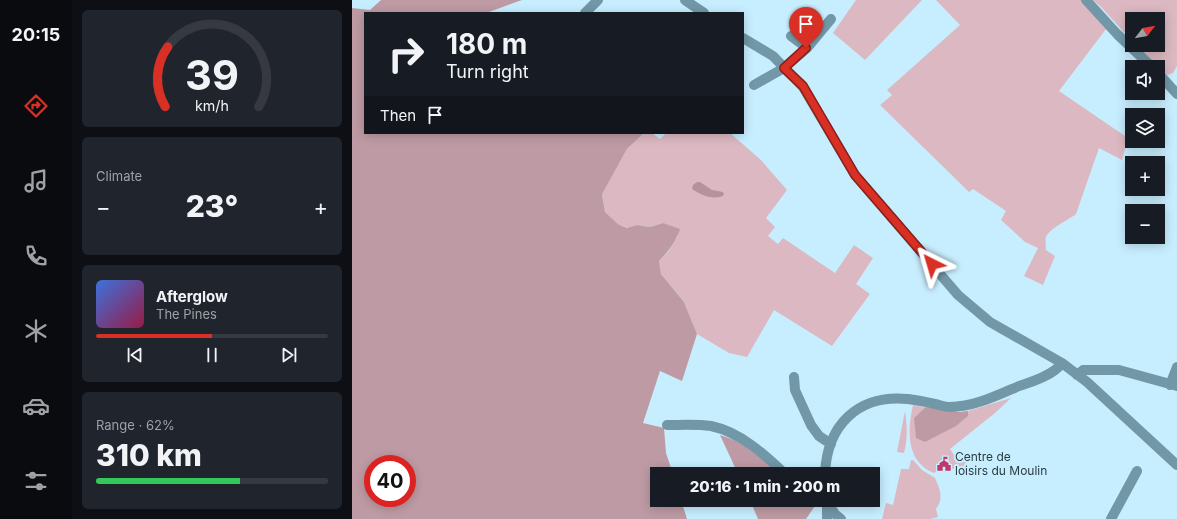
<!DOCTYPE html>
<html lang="en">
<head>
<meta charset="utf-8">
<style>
  body { margin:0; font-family:Inter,sans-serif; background:#20242c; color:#f1f3f6; height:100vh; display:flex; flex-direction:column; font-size:15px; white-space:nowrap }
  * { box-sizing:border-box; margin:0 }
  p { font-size:13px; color:#9ea1a6 }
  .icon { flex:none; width:22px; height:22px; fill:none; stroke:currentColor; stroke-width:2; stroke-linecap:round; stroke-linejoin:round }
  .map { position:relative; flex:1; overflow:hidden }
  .side { display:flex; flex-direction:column; gap:10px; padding:10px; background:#0d0f14; width:280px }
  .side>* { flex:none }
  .top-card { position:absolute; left:12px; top:12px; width:380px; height:122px; border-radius:0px; box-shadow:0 2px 10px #0003; background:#171b24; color:#f1f3f6; overflow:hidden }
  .needle { width:26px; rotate:59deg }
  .buttons { position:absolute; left:773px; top:12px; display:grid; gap:8px }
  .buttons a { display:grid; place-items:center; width:40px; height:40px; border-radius:0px; background:#171b24; box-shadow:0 2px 10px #0003; font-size:20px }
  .speed { position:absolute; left:12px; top:455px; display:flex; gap:8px; font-size:20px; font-weight:700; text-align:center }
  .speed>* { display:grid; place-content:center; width:52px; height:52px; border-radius:50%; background:#171b24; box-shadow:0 2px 10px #0003; line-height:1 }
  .speed .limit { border:6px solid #d22; background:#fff; color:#111 }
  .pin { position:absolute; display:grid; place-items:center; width:34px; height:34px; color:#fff; margin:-41px -17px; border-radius:50% 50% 50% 0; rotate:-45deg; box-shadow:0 0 4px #0007 }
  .pin .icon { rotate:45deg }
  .me { position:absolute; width:44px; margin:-22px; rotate:320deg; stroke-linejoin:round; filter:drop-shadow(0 0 3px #0008) }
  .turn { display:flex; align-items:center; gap:14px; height:84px; padding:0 16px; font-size:18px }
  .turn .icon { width:52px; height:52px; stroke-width:2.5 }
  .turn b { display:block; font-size:28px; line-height:34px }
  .then { display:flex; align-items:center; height:38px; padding:0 16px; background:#0003; gap:8px; font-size:15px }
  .big { font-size:30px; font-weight:800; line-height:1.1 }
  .side .widget { flex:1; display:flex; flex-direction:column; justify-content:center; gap:6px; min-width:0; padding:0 14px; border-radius:6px; background:#20242c }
  .side .dial { align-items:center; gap:0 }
  .dial svg { height:104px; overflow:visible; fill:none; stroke:#363941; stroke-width:7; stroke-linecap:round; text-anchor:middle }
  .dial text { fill:#f1f3f6; stroke:none }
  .song { display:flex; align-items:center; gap:12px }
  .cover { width:48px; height:48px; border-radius:6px; background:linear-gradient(135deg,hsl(220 70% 55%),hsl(340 70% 35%)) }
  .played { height:4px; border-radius:2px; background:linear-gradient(90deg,#d93025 50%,#363941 50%) }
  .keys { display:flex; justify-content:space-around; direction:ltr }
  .heat { display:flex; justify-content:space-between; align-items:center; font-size:22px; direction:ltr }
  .charge { height:6px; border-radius:3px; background:linear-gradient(90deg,#34c759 62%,#363941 0) }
  .trip { position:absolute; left:298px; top:467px; width:230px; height:40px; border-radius:0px; background:#171b24; box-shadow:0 2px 10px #0003; font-weight:800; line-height:40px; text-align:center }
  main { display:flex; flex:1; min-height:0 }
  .dock { display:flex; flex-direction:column; width:72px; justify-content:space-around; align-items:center; background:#090b0e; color:#9ea1a6 }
  .dock .icon { width:28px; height:28px }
  .dock .on { color:#d93025 }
  .dock b { font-size:18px; color:#f1f3f6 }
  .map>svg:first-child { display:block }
  .green { fill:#dcb9c2 }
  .forest { fill:#be9ba4; fill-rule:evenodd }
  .water { fill:#b6939c }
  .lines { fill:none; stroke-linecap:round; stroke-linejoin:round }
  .minor { stroke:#7297a6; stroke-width:10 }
  .route-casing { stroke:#8d1f18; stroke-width:10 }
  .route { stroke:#d93025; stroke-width:7 }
  .labels { text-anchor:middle; stroke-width:4; stroke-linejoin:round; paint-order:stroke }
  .poi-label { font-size:12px; fill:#2b3b41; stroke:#c7eeff; text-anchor:start }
</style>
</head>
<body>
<main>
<nav class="dock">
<b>20:15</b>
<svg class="icon on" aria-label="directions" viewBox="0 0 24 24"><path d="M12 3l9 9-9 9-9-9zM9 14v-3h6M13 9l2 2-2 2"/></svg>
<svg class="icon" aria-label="music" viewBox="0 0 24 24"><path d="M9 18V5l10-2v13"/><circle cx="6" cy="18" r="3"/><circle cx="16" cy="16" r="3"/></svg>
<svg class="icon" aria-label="phone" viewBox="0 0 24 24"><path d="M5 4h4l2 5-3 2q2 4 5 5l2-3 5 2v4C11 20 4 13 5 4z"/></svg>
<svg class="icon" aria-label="climate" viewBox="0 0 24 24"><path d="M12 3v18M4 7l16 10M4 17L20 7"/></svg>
<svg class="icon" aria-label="car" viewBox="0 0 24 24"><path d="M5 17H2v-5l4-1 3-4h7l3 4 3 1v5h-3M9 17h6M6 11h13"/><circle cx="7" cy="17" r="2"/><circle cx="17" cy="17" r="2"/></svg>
<svg class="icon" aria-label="filters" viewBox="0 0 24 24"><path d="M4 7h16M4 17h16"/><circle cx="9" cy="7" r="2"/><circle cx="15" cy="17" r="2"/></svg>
</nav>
<section class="side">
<div class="widget dial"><svg viewBox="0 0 100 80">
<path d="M14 69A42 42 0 1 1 86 69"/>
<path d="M14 69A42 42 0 0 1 16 23" stroke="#d93025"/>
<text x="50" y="56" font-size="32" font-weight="700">39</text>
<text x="50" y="72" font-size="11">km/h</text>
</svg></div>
<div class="widget"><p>Climate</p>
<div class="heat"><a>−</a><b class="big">23°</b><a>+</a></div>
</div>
<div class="widget">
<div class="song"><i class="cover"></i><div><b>Afterglow</b><p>The Pines</p></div></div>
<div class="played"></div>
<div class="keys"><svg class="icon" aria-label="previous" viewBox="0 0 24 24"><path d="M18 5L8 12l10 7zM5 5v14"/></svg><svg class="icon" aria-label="pause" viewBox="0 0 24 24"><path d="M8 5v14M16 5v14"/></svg><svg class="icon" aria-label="next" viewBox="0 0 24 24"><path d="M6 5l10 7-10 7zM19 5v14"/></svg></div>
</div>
<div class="widget"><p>Range · 62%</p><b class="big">310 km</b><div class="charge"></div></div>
</section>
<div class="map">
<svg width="825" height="519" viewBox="0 0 825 519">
  <rect width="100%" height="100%" fill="#c7eeff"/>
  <path class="green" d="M504,0H570L513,60L481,33Z
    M584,0H729L754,29L707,91L776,138L770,160L747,148L724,214C716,220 697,229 694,237C693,241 694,247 694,250L703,256L691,285L672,276L686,248L673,242L649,220L654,211L621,189L617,192L528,105L540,95L535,90L608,25Z
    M741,0H825V66L821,73L815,75L783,45H806V19H780V41L749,7Z
    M292,133H300L308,139L314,133H378L409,160L435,190L414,218L423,227L416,236L426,244L431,238L483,273L502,245L521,258L504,284L518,294L480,346L422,310L395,357L377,353L345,334L332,302L309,274L307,261L316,252L326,236L311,223L298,227L285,225L276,228L266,224L253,212L250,193L275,149Z
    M659,398L643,413L598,449L602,455L615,460L610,471C601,468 590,466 582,473C554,462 555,430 561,405L616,416V411Z
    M553,411C555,425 556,439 552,453L545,452Z
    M559,460H561L570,470L583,478C588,489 592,499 584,509L586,517L578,519H530L534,503L541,505L549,469H557Z"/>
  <path class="forest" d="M29,0H170L137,12V13H13V133H292L275,149L250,194L253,212L266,224L275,228L285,225L298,227L311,223L328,229C324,242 316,252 307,261L309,274L332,302L345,334L330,381L308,371L291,423L312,428L314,453L321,474H305V500H329L335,519H0V8L18,10ZM21,464H55V498H21Z
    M574,407L607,412L616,411V416L604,426L573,442L564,438L562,418Z
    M368,435C394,443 409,456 427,474H386Z
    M398,500H456L463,506L454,519H406Z"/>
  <path class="water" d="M345,182H348L360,190L371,192L372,195C363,201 348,195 340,189L341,185Z"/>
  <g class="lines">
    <path class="minor" d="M333,0L352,13
      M734,0L765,34L800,67
      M233,13L246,0
      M439,36L455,48
      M391,38L421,56L451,87L503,175L606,295L638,322L710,363L735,382L825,465
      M806,73L825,94
      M402,85L432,68L455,48L479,19
      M725,375L731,370H767L825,386
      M442,377L443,390L459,425L467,436L479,444
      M818,385L825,367
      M315,425C329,425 345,424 359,426C388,432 412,454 433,474
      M473,474C475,425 506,394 556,399C565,400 574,402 583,404C588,405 593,407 598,407C622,407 646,395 667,386C679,382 693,378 703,370C706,368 708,366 710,363
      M475,502L483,514L489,519
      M475,519V502
      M759,519L785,471"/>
  </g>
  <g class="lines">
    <defs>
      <path id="route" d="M454,48L432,68L451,86L503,175L580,264"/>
    </defs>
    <use href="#route" class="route-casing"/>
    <use href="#route" class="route"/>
  </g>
  <defs>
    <symbol id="civic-bare" viewBox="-9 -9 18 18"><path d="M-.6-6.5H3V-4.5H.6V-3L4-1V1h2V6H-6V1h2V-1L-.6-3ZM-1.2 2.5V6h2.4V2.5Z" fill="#c1366c" stroke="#c7eeff" stroke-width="2.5" paint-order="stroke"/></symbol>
  </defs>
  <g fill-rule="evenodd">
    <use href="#civic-bare" x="582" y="454" width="20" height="20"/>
  </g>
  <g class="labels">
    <g class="poi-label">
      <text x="603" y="461">Centre de<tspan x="603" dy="14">loisirs du Moulin</tspan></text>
    </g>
  </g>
</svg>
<div class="buttons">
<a><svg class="needle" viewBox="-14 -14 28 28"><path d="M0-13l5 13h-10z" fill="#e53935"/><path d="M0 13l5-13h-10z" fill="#9ea1a6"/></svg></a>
<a><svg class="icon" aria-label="sound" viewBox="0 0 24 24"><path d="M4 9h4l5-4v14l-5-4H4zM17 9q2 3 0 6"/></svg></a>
<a><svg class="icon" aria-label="layers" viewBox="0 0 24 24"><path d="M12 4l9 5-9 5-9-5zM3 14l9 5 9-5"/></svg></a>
<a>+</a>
<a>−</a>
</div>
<div class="speed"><div class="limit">40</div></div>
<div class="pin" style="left:454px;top:48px;background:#d93025"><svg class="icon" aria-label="arrive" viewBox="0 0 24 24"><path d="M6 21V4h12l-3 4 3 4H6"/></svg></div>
<svg class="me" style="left:580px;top:264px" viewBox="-20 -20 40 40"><path d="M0-17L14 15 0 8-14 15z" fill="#d93025" stroke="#fff" stroke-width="4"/></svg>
<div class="trip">20:16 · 1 min · 200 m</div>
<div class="top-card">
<div class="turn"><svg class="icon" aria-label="right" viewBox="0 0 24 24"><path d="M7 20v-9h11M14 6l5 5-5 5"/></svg><div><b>180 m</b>Turn right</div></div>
<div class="then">Then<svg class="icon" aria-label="arrive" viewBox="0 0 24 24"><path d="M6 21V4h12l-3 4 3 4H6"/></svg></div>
</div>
</div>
</main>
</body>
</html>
